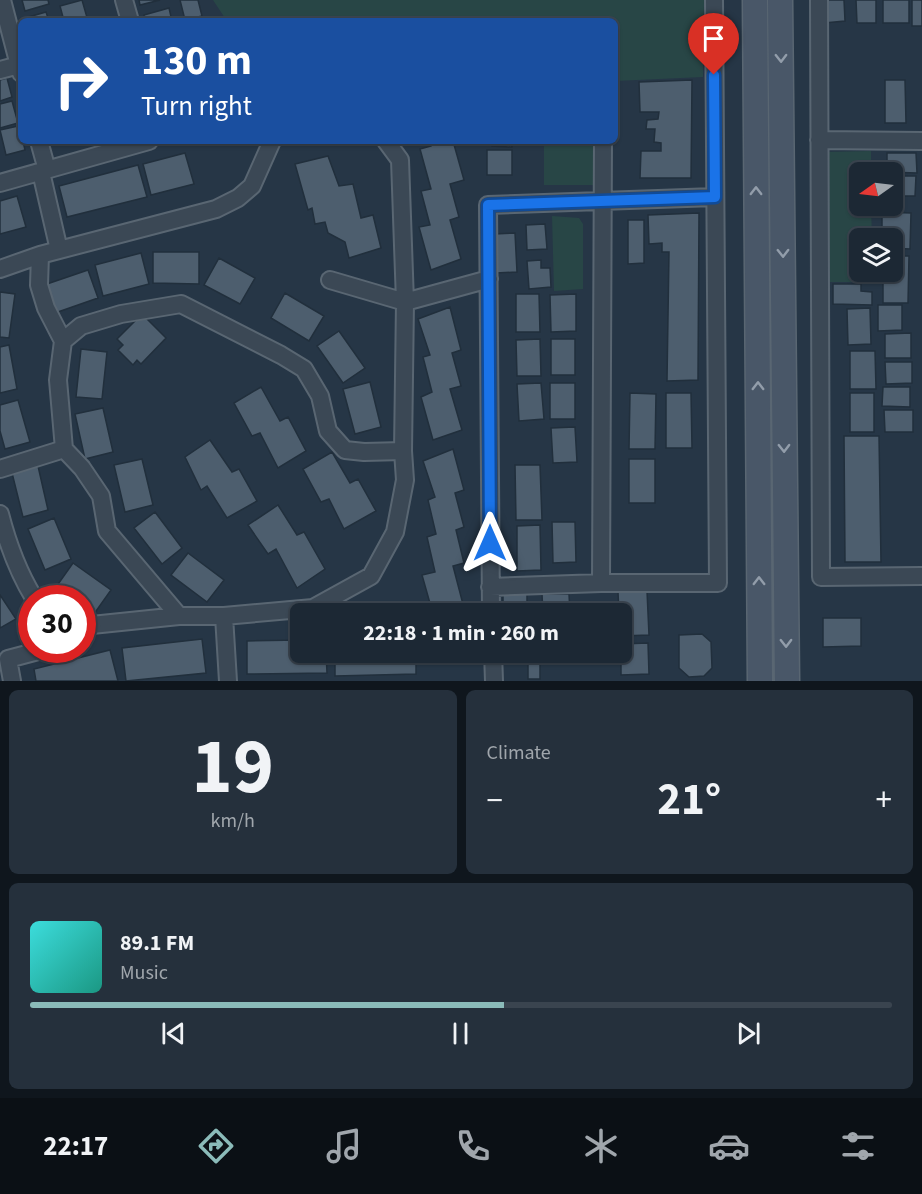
<!DOCTYPE html>
<html lang="en">
<head>
<meta charset="utf-8">
<style>
  body { margin:0; font-family:"Source Sans 3",sans-serif; background:#25303c; color:#f1f3f6; height:100vh; display:flex; flex-direction:column; font-size:22px; white-space:nowrap }
  * { box-sizing:border-box; margin:0 }
  p { font-size:20px; color:#a0a6ac }
  .icon { flex:none; width:33px; height:33px; fill:none; stroke:currentColor; stroke-width:2; stroke-linecap:round; stroke-linejoin:round }
  .map { position:relative; height:681px; overflow:hidden }
  .drawer { display:flex; flex-direction:column; gap:9px; padding:9px; background:#0f161d; flex:1 }
  .drawer>* { flex:none }
  .hud { position:absolute; left:18px; top:18px; width:600px; height:126px; border-radius:9px; box-shadow:0 2px 4px #0004,0 0 0 2px #3a444f; background:#1a4fa0; color:#fff; overflow:hidden }
  .needle { width:39px; rotate:256deg }
  .controls { position:absolute; left:849px; top:162px; display:grid; gap:12px }
  .controls a { display:grid; place-items:center; width:54px; height:54px; border-radius:9px; background:#1c2834; box-shadow:0 2px 4px #0004,0 0 0 2px #3a444f; font-size:30px }
  .speed { position:absolute; left:18px; top:585px; display:flex; gap:12px; font-size:30px; font-weight:700; text-align:center }
  .speed>* { display:grid; place-content:center; width:78px; height:78px; border-radius:50%; background:#1c2834; box-shadow:0 2px 4px #0004,0 0 0 2px #3a444f; line-height:1 }
  .speed .limit { border:9px solid #d22; background:#fff; color:#111 }
  .pin { position:absolute; display:grid; place-items:center; width:51px; height:51px; color:#fff; margin:-62px -26px; border-radius:50% 50% 50% 0; rotate:-45deg; box-shadow:0 0 6px #0007 }
  .pin .icon { rotate:45deg }
  .me { position:absolute; width:66px; margin:-33px; rotate:0deg; stroke-linejoin:round; filter:drop-shadow(0 0 4px #0008) }
  .turn { display:flex; align-items:center; gap:21px; height:126px; padding:0 24px; font-size:27px }
  .turn .icon { width:78px; height:78px; stroke-width:2.5 }
  .turn b { display:block; font-size:42px; line-height:51px }
  .big { font-size:45px; font-weight:700; line-height:1.1 }
  .drawer .card { flex:1; display:flex; flex-direction:column; justify-content:center; gap:9px; min-width:0; padding:0 21px; border-radius:9px; background:#25303c }
  .drawer .dial { align-items:center; gap:0 }
  .dial b { font-size:78px; line-height:1 }
  .song { display:flex; align-items:center; gap:18px }
  .cover { width:72px; height:72px; border-radius:9px; background:linear-gradient(135deg,hsl(180 70% 55%),hsl(170 70% 35%)) }
  .played { height:6px; border-radius:3px; background:linear-gradient(90deg,#8bbbb9 55%,#3a444f 55%) }
  .keys { display:flex; justify-content:space-around; direction:ltr }
  .heat { display:flex; justify-content:space-between; align-items:center; font-size:33px; direction:ltr }
  .drawer .tiles { flex:1; display:grid; gap:9px; grid-template-columns:1fr 1fr }
  .card:last-child { grid-column:span 2 }
  .trip { position:absolute; left:290px; top:603px; width:342px; height:60px; border-radius:9px; background:#1c2834; box-shadow:0 2px 4px #0004,0 0 0 2px #3a444f; font-weight:700; line-height:60px; text-align:center }
  .dock { display:flex; height:96px; justify-content:space-around; align-items:center; background:#0b1015; color:#a0a6ac }
  .dock .icon { width:42px; height:42px }
  .dock .on { color:#8bbbb9 }
  .dock b { font-size:27px; color:#f1f3f6 }
  .map>svg:first-child { display:block }
  .green { fill:#284646 }
  .building { fill:#4d5e6e; stroke:#212f3c; stroke-width:1.5 }
  .lines { fill:none; stroke-linecap:round; stroke-linejoin:round }
  .street-casing { stroke:#596672; stroke-width:20 }
  .secondary-casing { stroke:#596672; stroke-width:27 }
  .street { stroke:#3b4855; stroke-width:16 }
  .secondary { stroke:#495768; stroke-width:24 }
  .oneway { stroke:#929daa }
  .route-casing { stroke:#114b97; stroke-width:15 }
  .route { stroke:#1a73e8; stroke-width:10 }
</style>
</head>
<body>
<div class="map">
<svg width="922" height="681" viewBox="0 0 922 681">
  <rect width="100%" height="100%" fill="#263646"/>
  <path class="green" d="M213,0H704L703,77L615,81V21H227Z
    M544,141H596L595,185H544Z
    M871,151V172H860V206H871L872,238H860V272H872V282H823L822,152Z
    M552,216L579,218L583,224V289L554,291Z"/>
  <path class="building" d="M22,0H48L49,4L25,11Z
    M82,0L88,21H64L60,6Z
    M139,0H160L140,5Z
    M180,0H198L202,16L185,20Z
    M822,0H844L845,21L824,23Z
    M856,0H876V23H857Z
    M883,0H909V23H883Z
    M912,0H922V26H912Z
    M169,8L172,21H145L144,15Z
    M46,12L49,21H26L25,18Z
    M7,78L12,97L0,101V80Z
    M692,80L691,178H640L641,151H661V143L654,142L655,129H646L647,120L658,119L659,112H640L639,82Z
    M885,80H905L906,123H885Z
    M12,101L18,123L0,128V104Z
    M18,126L21,141H23L25,150L6,155L0,130Z
    M430,141H453L464,180L450,184L459,217L450,220L461,259L431,270L419,227L430,225L421,191L431,189L420,149L431,146Z
    M492,141H512V147L492,146Z
    M487,150H512V175H487Z
    M185,153L194,184L151,195L143,164Z
    M887,153H916L917,173L887,172Z
    M328,156L339,186L353,184L361,218L373,215L381,248L349,258L345,242L328,233L325,222L315,224L312,208L308,210L295,164Z
    M138,165L147,197L67,217L59,186Z
    M892,176H916L915,196H892Z
    M17,196L26,227L0,234V201Z
    M882,212L911,213L910,249L892,248V238H882Z
    M699,213L698,380L667,381L669,252H662V243L649,244L648,215Z
    M628,220H644V263L628,264Z
    M545,224L547,249L527,250L526,225Z
    M515,233L517,272L496,273L494,234Z
    M153,252H199V284L153,283Z
    M141,253L149,284L103,296L95,265Z
    M892,256H909L908,303H883V272H892Z
    M219,258L255,278L240,304L204,285Z
    M541,260V268H550L551,287L529,289L527,261Z
    M88,270L98,298L55,313L44,285Z
    M833,284H861V291L872,292V305L833,304Z
    M0,292L15,294L9,338L0,337Z
    M285,293L324,316L309,341L271,318Z
    M516,294H539L540,332H516Z
    M576,294V331L551,332L550,295Z
    M878,305H902V330L878,331Z
    M450,307L461,350L452,353L461,386L450,389L462,430L433,440L421,397L432,392L423,357L430,355L418,319Z
    M870,308L871,344L848,345L847,309Z
    M142,314L166,338L141,364L137,360L133,365L118,350L123,345L117,339Z
    M339,331L365,368L343,383L317,346Z
    M911,333V358H885V334Z
    M540,339L541,376H517L516,340Z
    M551,339H575V375H551Z
    M9,345L17,389L0,393V347Z
    M81,349L107,352L102,399L76,397Z
    M850,351H875L876,389H850Z
    M885,362H912V383L886,384Z
    M370,382L381,427L355,434L343,389Z
    M541,383L544,419L519,421L517,384Z
    M550,383H575V419H550Z
    M261,387L280,421L288,417L306,451L278,468L260,433L252,436L234,403Z
    M883,387H910V407L882,406Z
    M630,393L656,394L655,449H629Z
    M666,393H691L692,448H666Z
    M850,393H874V432H850Z
    M18,400L30,442L5,449L0,431V405Z
    M103,408L113,452L85,459L75,414Z
    M884,410H913V432H885Z
    M575,427L577,462L553,463L551,428Z
    M844,436H879L881,562H845Z
    M210,440L232,472L239,469L257,501L227,518L207,486L201,490L185,457Z
    M453,449L464,490L455,493L464,527L456,530L464,563L453,566L464,608L451,614H433L422,575L435,572L427,537L436,534L428,500L435,497L423,461Z
    M332,452L350,483L358,479L376,511L344,529L329,499L321,502L303,469Z
    M142,459L153,505L125,512L114,465Z
    M629,459H655V503H629Z
    M515,465H540L542,520H516Z
    M38,466L48,510L23,517L12,473Z
    M278,505L297,535L304,532L325,569L297,588L276,549L268,554L248,525Z
    M155,512L182,548L162,564L134,528Z
    M54,518L71,559L45,570L28,529Z
    M552,522H575L576,562L553,563Z
    M540,525L541,570L517,571V526Z
    M188,553L224,580L207,602L171,575Z
    M73,563L111,590L94,614L82,606V598H72L56,587Z
    M647,591L649,635L621,636V614H619L618,592Z
    M503,594H527V614H503Z
    M542,594H569L570,614H543Z
    M0,595L16,619L0,628Z
    M823,618H861V646L823,647Z
    M702,634L711,642L712,668L704,676L689,677L679,668V635Z
    M202,639L206,673L126,681L122,648Z
    M300,640V652H326L327,673L247,674V641Z
    M648,643L649,674L621,675V644Z
    M110,650L118,681H36L34,669Z
    M335,652H416V674L335,676Z
    M512,652H538V656H512Z
    M528,661H540V679H528Z"/>
  <g class="lines">
    <defs>
      <path id="street" d="M2,0L21,73
        M124,0L130,21
        M819,0L821,577L922,576
        M0,70L19,65
        M819,140L922,141
        M39,141L47,170
        M603,141L601,583H718L714,0
        M41,172L59,250
        M0,183L149,141
        M40,255L39,285L46,308L63,341
        M0,269L40,255L216,209L238,198L252,186L272,141
        M330,280L405,302L489,279
        M0,469L64,449
        M0,514C8,545 18,572 34,598
        M490,587L601,583
        M491,614L488,205L715,197
        M179,616L107,531L101,496L82,468L64,449L58,380L63,341L81,326L121,314L181,304L281,355L304,369L320,396L328,431L345,450L364,452L403,451
        M224,616L228,681
        M82,626L179,616H224L313,608L371,576L395,532L405,480L403,451L405,302L400,160L386,141
        M493,652L494,681
        M12,681L8,659L42,650"/>
      <path id="secondary" d="M755,0L760,681
        M780,0L787,681"/>
    </defs>
    <use href="#street" class="street-casing"/>
    <use href="#secondary" class="secondary-casing"/>
    <use href="#street" class="street"/>
    <use href="#secondary" class="secondary"/>
  </g>
  <defs><path id="oneway-chevron" d="M-2-3.5L2.5 0L-2 3.5" fill="none" stroke-width="1.6" stroke-linecap="round" stroke-linejoin="round" transform="scale(1.5)"/></defs>
  <g class="oneway">
    <use href="#oneway-chevron" transform="translate(781 58) rotate(89)"/>
    <use href="#oneway-chevron" transform="translate(756 191) rotate(-90)"/>
    <use href="#oneway-chevron" transform="translate(783 253) rotate(89)"/>
    <use href="#oneway-chevron" transform="translate(758 386) rotate(-90)"/>
    <use href="#oneway-chevron" transform="translate(784 448) rotate(89)"/>
    <use href="#oneway-chevron" transform="translate(759 581) rotate(-90)"/>
    <use href="#oneway-chevron" transform="translate(786 643) rotate(89)"/>
  </g>
  <g class="lines">
    <defs>
      <path id="route" d="M490,543L488,205L715,197L714,75"/>
    </defs>
    <use href="#route" class="route-casing"/>
    <use href="#route" class="route"/>
  </g>
</svg>
<div class="controls">
<a><svg class="needle" viewBox="-14 -14 28 28"><path d="M0-13l5 13h-10z" fill="#e53935"/><path d="M0 13l5-13h-10z" fill="#a0a6ac"/></svg></a>
<a><svg class="icon" aria-label="layers" viewBox="0 0 24 24"><path d="M12 4l9 5-9 5-9-5zM3 14l9 5 9-5"/></svg></a>
</div>
<div class="speed"><div class="limit">30</div></div>
<div class="pin" style="left:714px;top:75px;background:#d93025"><svg class="icon" aria-label="arrive" viewBox="0 0 24 24"><path d="M6 21V4h12l-3 4 3 4H6"/></svg></div>
<svg class="me" style="left:490px;top:543px" viewBox="-20 -20 40 40"><path d="M0-17L14 15 0 8-14 15z" fill="#1a73e8" stroke="#fff" stroke-width="4"/></svg>
<div class="trip">22:18 · 1 min · 260 m</div>
<div class="hud">
<div class="turn"><svg class="icon" aria-label="right" viewBox="0 0 24 24"><path d="M7 20v-9h11M14 6l5 5-5 5"/></svg><div><b>130 m</b>Turn right</div></div>
</div>
</div>
<section class="drawer">
<div class="tiles">
<div class="card dial"><b>19</b><p>km/h</p></div>
<div class="card"><p>Climate</p>
<div class="heat"><a>−</a><b class="big">21°</b><a>+</a></div>
</div>
<div class="card">
<div class="song"><i class="cover"></i><div><b>89.1 FM</b><p>Music</p></div></div>
<div class="played"></div>
<div class="keys"><svg class="icon" aria-label="previous" viewBox="0 0 24 24"><path d="M18 5L8 12l10 7zM5 5v14"/></svg><svg class="icon" aria-label="pause" viewBox="0 0 24 24"><path d="M8 5v14M16 5v14"/></svg><svg class="icon" aria-label="next" viewBox="0 0 24 24"><path d="M6 5l10 7-10 7zM19 5v14"/></svg></div>
</div>
</div>
</section>
<nav class="dock">
<b>22:17</b>
<svg class="icon on" aria-label="directions" viewBox="0 0 24 24"><path d="M12 3l9 9-9 9-9-9zM9 14v-3h6M13 9l2 2-2 2"/></svg>
<svg class="icon" aria-label="music" viewBox="0 0 24 24"><path d="M9 18V5l10-2v13"/><circle cx="6" cy="18" r="3"/><circle cx="16" cy="16" r="3"/></svg>
<svg class="icon" aria-label="phone" viewBox="0 0 24 24"><path d="M5 4h4l2 5-3 2q2 4 5 5l2-3 5 2v4C11 20 4 13 5 4z"/></svg>
<svg class="icon" aria-label="climate" viewBox="0 0 24 24"><path d="M12 3v18M4 7l16 10M4 17L20 7"/></svg>
<svg class="icon" aria-label="car" viewBox="0 0 24 24"><path d="M5 17H2v-5l4-1 3-4h7l3 4 3 1v5h-3M9 17h6M6 11h13"/><circle cx="7" cy="17" r="2"/><circle cx="17" cy="17" r="2"/></svg>
<svg class="icon" aria-label="filters" viewBox="0 0 24 24"><path d="M4 7h16M4 17h16"/><circle cx="9" cy="7" r="2"/><circle cx="15" cy="17" r="2"/></svg>
</nav>
</body>
</html>
